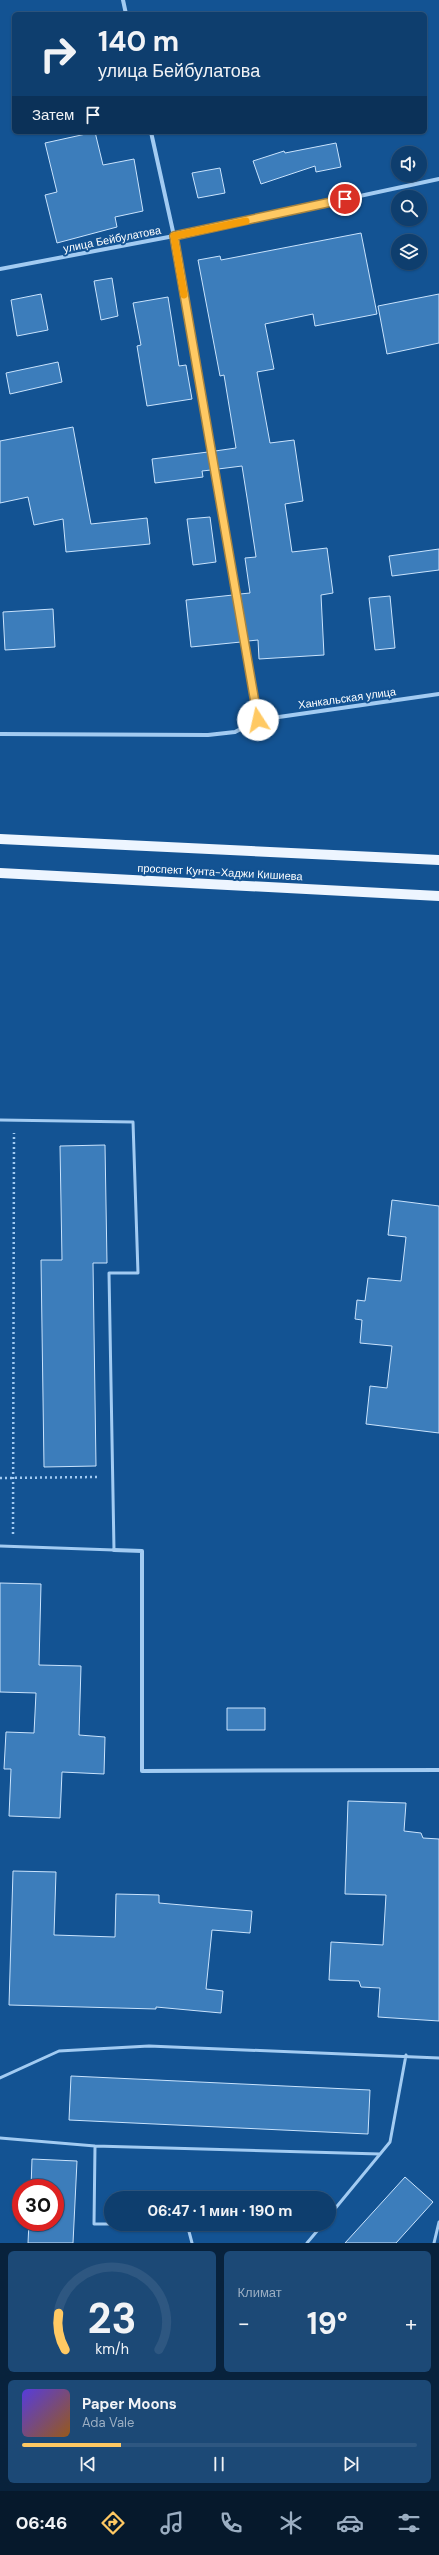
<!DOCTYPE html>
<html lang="ru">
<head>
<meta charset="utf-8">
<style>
  body { margin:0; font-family:"DM Sans",sans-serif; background:#1c4976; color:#f1f3f6; height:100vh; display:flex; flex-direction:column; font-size:15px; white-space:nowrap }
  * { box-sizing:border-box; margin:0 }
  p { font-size:13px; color:#9baec2 }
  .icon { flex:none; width:22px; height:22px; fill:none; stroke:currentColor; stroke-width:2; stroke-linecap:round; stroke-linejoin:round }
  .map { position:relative; height:2243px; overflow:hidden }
  .panel { display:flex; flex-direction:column; gap:8px; padding:8px; background:#08223c; flex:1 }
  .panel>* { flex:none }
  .banner { position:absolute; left:12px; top:12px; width:415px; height:122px; border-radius:6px; box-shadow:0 1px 3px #0004,0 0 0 1px #2e5781; background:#0e3e6e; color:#f1f3f6; overflow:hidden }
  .controls { position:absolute; left:391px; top:146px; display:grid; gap:8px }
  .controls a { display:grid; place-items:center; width:36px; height:36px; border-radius:50%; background:#0e3e6e; box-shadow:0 1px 3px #0004,0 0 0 1px #2e5781; font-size:20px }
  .speed { position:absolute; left:12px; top:2179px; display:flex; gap:8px; font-size:20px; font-weight:700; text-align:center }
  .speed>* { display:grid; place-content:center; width:52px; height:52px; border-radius:50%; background:#0e3e6e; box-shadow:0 1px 3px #0004,0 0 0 1px #2e5781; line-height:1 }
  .speed .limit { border:6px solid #d22; background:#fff; color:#111 }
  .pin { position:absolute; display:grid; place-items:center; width:34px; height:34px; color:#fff; margin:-17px; border:2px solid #fff; border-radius:50%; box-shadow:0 1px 4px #0007 }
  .me { position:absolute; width:44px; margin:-22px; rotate:350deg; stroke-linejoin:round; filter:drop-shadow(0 0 3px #0008) }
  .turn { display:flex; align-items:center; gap:14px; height:84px; padding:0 20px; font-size:18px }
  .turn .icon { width:52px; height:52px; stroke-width:2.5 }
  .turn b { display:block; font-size:28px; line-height:34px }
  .then { display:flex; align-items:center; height:38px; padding:0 20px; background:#0003; gap:8px; font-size:15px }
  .big { font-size:30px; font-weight:700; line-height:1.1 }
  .panel .widget { flex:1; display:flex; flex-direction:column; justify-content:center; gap:6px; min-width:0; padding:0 14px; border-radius:6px; background:#1c4976 }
  .panel .dial { align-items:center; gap:0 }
  .dial svg { height:104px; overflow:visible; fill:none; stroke:#2e5781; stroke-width:7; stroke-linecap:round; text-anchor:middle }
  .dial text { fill:#f1f3f6; stroke:none }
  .song { display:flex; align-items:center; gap:12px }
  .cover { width:48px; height:48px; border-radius:6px; background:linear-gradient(135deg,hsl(250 70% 55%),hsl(30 70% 35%)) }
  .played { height:4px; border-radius:2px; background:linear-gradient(90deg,#ffc963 25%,#2e5781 25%) }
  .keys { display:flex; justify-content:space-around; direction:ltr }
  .heat { display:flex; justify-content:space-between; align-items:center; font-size:22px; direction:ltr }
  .panel .tiles { flex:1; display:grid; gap:8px; grid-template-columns:1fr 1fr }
  .widget:last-child { grid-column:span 2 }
  .trip { position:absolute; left:104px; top:2191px; width:232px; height:40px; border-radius:20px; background:#0e3e6e; box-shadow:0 1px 3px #0004,0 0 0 1px #2e5781; font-weight:700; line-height:40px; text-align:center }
  .tab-bar { display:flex; height:64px; justify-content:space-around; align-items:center; background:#06192c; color:#9baec2 }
  .tab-bar .icon { width:28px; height:28px }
  .tab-bar .selected { color:#ffc963 }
  .tab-bar b { font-size:18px; color:#f1f3f6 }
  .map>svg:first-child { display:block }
  .building { fill:#3c7dbb; stroke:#c9e3fd }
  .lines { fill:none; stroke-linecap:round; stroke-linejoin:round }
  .path { stroke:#a2cbf2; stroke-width:2.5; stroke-dasharray:2 3; stroke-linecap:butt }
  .lane { stroke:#a2cbf2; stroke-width:3 }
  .street { stroke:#a2cbf2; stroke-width:4 }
  .primary { stroke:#edf5ff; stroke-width:10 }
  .route-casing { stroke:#a68340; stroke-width:10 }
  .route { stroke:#ffc963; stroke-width:7 }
  .slow { stroke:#f59e0b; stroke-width:7 }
  .labels { text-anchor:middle; stroke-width:4; stroke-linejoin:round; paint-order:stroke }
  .street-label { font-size:11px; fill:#fff; stroke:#135393 }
</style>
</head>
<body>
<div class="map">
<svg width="439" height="2243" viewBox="0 0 439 2243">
  <rect width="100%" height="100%" fill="#135393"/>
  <path class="building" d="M95,132L103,165L134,159L143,211L115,217L117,227L57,243L45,195L57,192L45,143Z
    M336,143L341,167L316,172L315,166L261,184L253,161L284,151L285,153Z
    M220,168L225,193L198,198L192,173Z
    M361,233L377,314L315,326L313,314L265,324L274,369L257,372L270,443L294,440L303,501L285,504L292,552L327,548L333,593L321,595L324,655L259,659L258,640L248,641L240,594L250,593L245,558L256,557L248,504L242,466L218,469L215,451L236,448L224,375L220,376L198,260L220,256L221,260Z
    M112,278L118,316L101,320L94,281Z
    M41,294L48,330L17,336L11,300Z
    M439,294V343L387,354L378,306Z
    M168,297L179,366L186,365L192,399L147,406L137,346L141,345L133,303Z
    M58,362L62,382L10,394L6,373Z
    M73,427L91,524L147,518L150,544L66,552L63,519L34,525L28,497L0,503V441Z
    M208,452L211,470L202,471L203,477L155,483L152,459Z
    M210,517L216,562L193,565L187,519Z
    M439,549V570L392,576L389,556Z
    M233,595L241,642L191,647L186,600Z
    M390,596L395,648L375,650L369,598Z
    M53,609L55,647L5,650L3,612Z
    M105,1145L107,1263H93L96,1466L44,1467L41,1260H62L60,1146Z
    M392,1200L439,1206V1433L366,1424L370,1386L387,1388L392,1346L360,1343L362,1320L355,1319L357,1300L365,1301L368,1278L401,1281L406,1237L388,1235Z
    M0,1583L41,1584L39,1665L81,1666L79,1735L105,1737L104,1774L62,1772L60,1818L9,1816L11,1769H4L6,1732L34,1733L36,1693L0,1692Z
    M227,1708H265V1730H227Z
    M348,1801L406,1803L404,1831L421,1833L423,1838L439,1839V2021L378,2017L380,1988L361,1987L359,1981L329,1980L331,1942L383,1945L386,1895L345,1894Z
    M13,1871L56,1872L54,1935L115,1937L116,1894L159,1895V1903L252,1911L250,1933L212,1930L206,1989L223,1991L221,2013L156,2007V2009L9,2005Z
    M71,2076L370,2090L368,2134L69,2120Z
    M32,2159L77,2161L73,2243H28L29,2222H55V2188H31Z
    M405,2177L433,2202L396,2243H345Z"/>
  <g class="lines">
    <path class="path" d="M0,1478L99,1477
      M13,1534L14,1133"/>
    <path class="lane" d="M0,1120L133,1122L138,1273H109L114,1550L0,1546
      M0,2078L59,2051L149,2046L439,2058
      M0,2138L95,2146L380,2154
      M95,2146L94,2224H111
      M329,2216L390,2142L406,2055
      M187,2224L192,2243
      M307,2243L323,2224
      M434,2243L439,2222"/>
    <path class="street" d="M123,0L126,14
      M0,269L174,236L439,179
      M258,720L439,694
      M0,734L208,735L235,732L258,720L174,236L151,132
      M114,1550L142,1551V1771L439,1770"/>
    <path class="primary" d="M0,839L439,860
      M0,873L439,896"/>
  </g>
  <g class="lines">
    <defs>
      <path id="route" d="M258,720L174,236L345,199"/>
    </defs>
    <use href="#route" class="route-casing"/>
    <use href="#route" class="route"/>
    <path class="slow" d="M184,295L174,236L246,221"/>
  </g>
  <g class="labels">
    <g class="street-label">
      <text transform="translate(112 239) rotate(-11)" y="4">улица Бейбулатова</text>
      <text transform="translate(347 698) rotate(-8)" y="4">Ханкальская улица</text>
      <text transform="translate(220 872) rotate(3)" y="4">проспект Кунта-Хаджи Кишиева</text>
    </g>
  </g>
</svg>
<div class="controls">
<a><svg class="icon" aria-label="sound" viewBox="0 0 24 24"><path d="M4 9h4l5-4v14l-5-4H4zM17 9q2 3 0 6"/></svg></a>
<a><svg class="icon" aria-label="search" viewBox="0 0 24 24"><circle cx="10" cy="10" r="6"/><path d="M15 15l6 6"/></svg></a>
<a><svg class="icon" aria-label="layers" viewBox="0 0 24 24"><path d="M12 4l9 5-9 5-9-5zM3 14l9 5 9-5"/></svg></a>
</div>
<div class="speed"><div class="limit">30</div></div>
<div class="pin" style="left:345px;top:199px;background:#d93025"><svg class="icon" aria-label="arrive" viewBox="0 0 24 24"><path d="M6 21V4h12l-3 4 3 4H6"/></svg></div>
<svg class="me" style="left:258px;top:720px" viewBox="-20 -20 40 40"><circle r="19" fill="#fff"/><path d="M0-13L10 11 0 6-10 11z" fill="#ffc963"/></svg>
<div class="trip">06:47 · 1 мин · 190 m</div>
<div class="banner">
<div class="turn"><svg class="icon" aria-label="right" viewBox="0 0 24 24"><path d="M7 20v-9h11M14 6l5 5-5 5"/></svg><div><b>140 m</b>улица Бейбулатова</div></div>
<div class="then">Затем<svg class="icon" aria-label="arrive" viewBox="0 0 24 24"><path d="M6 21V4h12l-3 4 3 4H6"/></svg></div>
</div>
</div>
<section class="panel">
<div class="tiles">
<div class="widget dial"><svg viewBox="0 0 100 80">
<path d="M14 69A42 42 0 1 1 86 69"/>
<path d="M14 69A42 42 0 0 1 9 41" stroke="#ffc963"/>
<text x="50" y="56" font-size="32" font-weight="700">23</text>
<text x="50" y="72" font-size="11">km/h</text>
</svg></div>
<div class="widget"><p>Климат</p>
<div class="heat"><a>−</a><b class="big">19°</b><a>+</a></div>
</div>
<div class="widget">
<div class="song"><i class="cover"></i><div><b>Paper Moons</b><p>Ada Vale</p></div></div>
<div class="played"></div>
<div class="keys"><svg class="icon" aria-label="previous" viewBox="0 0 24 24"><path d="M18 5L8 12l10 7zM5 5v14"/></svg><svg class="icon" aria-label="pause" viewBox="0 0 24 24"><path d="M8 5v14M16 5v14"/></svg><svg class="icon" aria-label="next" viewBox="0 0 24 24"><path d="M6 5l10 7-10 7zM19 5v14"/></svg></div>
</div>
</div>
</section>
<nav class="tab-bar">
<b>06:46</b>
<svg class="icon selected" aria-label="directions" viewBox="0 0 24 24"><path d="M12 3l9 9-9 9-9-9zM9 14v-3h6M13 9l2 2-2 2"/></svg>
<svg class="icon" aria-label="music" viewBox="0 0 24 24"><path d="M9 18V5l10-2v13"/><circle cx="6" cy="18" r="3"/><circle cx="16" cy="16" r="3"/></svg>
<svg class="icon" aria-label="phone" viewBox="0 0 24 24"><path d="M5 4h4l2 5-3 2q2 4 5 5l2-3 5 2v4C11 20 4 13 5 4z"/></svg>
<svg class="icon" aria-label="climate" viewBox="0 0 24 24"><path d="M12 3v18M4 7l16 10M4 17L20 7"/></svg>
<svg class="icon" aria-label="car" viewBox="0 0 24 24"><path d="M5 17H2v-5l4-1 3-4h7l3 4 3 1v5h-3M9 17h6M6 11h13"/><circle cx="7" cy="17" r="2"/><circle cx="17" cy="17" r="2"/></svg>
<svg class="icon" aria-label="filters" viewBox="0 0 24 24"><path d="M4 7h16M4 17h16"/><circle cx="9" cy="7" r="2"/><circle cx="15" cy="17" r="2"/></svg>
</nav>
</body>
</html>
